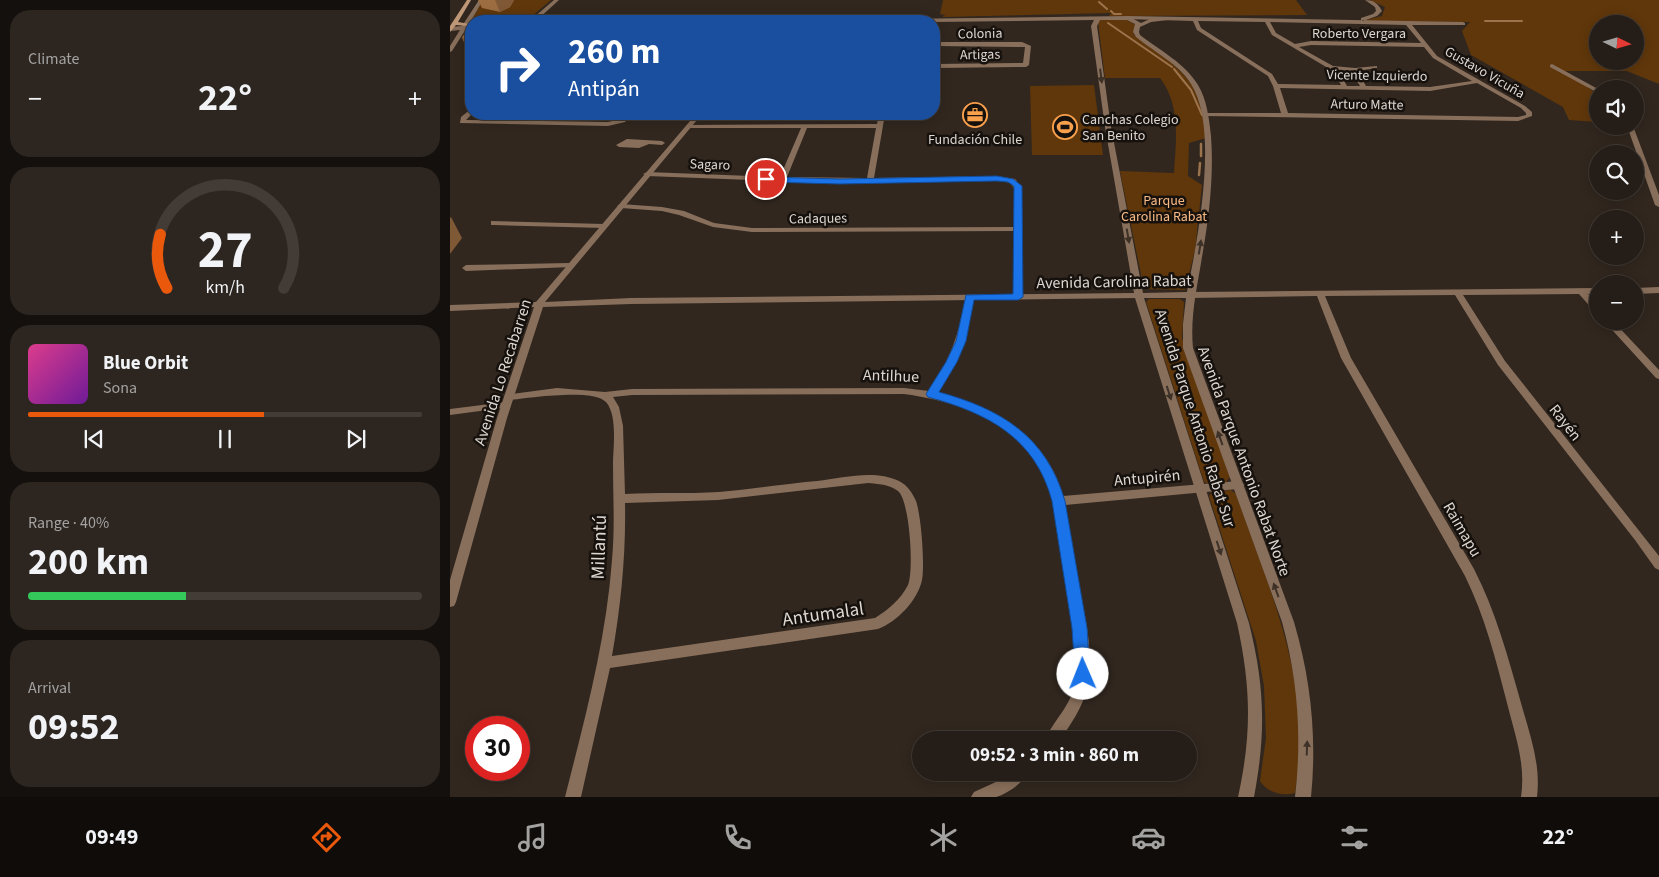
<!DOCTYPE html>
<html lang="en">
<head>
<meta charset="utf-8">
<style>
  body { margin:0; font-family:"Source Sans 3",sans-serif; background:#2d2620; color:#f1f3f6; height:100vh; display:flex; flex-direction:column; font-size:19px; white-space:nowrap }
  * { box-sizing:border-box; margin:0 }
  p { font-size:16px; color:#a3a2a1 }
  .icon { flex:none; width:28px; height:28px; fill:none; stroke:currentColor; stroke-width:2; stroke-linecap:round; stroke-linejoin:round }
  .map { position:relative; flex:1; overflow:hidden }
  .drawer { display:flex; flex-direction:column; gap:10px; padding:10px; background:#14100d; width:450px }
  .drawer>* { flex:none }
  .banner { position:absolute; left:15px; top:15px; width:475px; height:105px; border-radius:20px; box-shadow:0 2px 12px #0003,0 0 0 1px #423b36; background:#1a4fa0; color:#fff; overflow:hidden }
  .needle { width:32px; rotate:95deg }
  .controls { position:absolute; left:1139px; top:15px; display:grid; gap:10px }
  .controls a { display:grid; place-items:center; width:55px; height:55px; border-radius:50%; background:#251d17; box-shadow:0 2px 12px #0003,0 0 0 1px #423b36; font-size:25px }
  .speed { position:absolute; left:15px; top:716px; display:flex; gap:10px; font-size:25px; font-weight:700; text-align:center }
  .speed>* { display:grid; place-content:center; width:65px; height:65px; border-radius:50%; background:#251d17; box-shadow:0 2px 12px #0003,0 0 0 1px #423b36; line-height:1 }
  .speed .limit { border:8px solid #d22; background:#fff; color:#111 }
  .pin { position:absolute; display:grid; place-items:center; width:42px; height:42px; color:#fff; margin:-21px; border:2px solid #fff; border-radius:50%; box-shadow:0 1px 5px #0007 }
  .me { position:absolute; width:55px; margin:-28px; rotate:359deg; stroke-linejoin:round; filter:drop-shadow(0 0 4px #0008) }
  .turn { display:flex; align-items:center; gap:18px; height:105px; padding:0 20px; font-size:22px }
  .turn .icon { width:65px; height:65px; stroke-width:2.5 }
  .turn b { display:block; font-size:35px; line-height:42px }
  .big { font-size:38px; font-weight:700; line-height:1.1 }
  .drawer .tile { flex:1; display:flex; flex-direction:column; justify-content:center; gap:8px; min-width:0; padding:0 18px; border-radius:20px; background:#2d2620 }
  .drawer .dial { align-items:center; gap:0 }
  .dial svg { height:130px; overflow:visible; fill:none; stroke:#423b36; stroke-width:7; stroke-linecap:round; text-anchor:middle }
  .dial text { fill:#f1f3f6; stroke:none }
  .song { display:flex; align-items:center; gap:15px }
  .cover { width:60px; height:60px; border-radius:8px; background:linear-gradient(135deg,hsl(330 70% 55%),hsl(280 70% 35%)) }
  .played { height:5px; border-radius:2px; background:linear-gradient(90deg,#ea580c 60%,#423b36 60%) }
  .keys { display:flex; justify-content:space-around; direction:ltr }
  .heat { display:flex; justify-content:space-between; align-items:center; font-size:28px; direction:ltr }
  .charge { height:8px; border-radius:4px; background:linear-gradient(90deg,#34c759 40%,#423b36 0) }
  .trip { position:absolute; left:462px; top:731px; width:285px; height:50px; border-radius:25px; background:#251d17; box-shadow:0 2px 12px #0003,0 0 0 1px #423b36; font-weight:700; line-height:50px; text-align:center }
  .dock { display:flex; height:80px; justify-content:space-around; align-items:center; background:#0f0c09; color:#a3a2a1 }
  .dock .icon { width:35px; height:35px }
  .dock .on { color:#ea580c }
  .dock b { font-size:22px; color:#f1f3f6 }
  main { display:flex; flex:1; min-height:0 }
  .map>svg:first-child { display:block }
  .green { fill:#60370b; fill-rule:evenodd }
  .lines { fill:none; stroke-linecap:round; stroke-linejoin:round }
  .stream-far1 { stroke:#9b744d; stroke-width:2 }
  .stream { stroke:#9b744d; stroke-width:2.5 }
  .minor { fill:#886f5b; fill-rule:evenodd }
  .tertiary { fill:#886f5b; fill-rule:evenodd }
  .secondary { fill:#bd9776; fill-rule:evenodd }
  .wall { fill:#9d6d42 }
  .shaded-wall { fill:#7f5936 }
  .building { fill:#b67f4d; stroke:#7f5936 }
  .oneway { fill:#3e3228 }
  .route { fill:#1a73e8; stroke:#114b97 }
  .labels { text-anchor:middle; stroke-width:5; stroke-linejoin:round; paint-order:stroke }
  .far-street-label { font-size:14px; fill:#ded7d1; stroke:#16110d }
  .far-poi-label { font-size:14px; fill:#ded7d1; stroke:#16110d; text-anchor:start }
  .far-park-label { font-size:14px; fill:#f9ba85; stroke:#16110d }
  .street-label { font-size:16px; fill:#ded7d1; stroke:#16110d }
  .near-street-label { font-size:19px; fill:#ded7d1; stroke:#16110d }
</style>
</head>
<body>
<main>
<section class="drawer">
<div class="tile"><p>Climate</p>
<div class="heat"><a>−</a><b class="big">22°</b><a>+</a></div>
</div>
<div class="tile dial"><svg viewBox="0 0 100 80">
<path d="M14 69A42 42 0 1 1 86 69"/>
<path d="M14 69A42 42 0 0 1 10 36" stroke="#ea580c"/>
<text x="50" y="56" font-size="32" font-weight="700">27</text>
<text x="50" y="72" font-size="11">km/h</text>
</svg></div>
<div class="tile">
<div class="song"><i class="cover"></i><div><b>Blue Orbit</b><p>Sona</p></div></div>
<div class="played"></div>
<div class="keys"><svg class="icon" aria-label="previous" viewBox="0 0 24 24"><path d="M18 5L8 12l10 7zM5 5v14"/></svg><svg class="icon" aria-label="pause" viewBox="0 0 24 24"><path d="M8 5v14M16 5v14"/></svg><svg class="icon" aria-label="next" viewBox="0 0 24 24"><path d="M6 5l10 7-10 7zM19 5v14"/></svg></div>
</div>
<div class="tile"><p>Range · 40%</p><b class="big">200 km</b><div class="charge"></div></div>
<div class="tile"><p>Arrival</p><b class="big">09:52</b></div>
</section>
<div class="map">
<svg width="1209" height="797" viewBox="0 0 1209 797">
  <rect width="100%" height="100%" fill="#31271f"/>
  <path class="green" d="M33,0H101L81,17L74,21H21Z
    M493,0H846L857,15L659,16L661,13L494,17L492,16L496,15L490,14Z
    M920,0H1209V84L1177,71H1115L1147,94V122L1119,120L1113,107L1021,55L1012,31L1020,22L912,21L932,16L935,7ZM1148,24H1185V61H1148Z
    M675,19L686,25L683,31L684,35C710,54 744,74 752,107C754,117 754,128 756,138L739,143L738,176L752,185L745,250L735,290L694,289L670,171L724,173C726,141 731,105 710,78H655L648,22L650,20Z
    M644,85L653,155H582L580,86Z
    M699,299H730L734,302L732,338L737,355L780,477L776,482L760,484L754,482L696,302Z
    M781,490L786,494C812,568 844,642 850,721C852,745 848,770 845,793C832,797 817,792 810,781L816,738L814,686L806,641L759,496L762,492Z"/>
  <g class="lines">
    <path class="stream-far1" d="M649,2L657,9
      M661,11L664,14H671
      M1035,21H1072
      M658,23L722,67
      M724,69L741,90L752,115"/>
    <path class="stream" d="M751,144V156
      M749,175L750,163"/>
    <path class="minor" d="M104,0H109L87,20L76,21L83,18Z
      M915,0C923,0 928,3 932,11L927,16L913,21L911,20V18L923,14L926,11L925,7Z
      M678,16L1013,22L1015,23V25H962L987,56L1075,106L1082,112V116L1068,121L757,116L755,115V113H831L823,86L818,76L747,30L743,21L676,19V17ZM748,21L815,22L822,35L883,71L891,85L828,84L822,74L751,28ZM820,22L956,25L971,43L861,41L845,44L826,33ZM861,45L974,47L983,58L1022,81L980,87L916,86L907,71L927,68V66L905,68L883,66L849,47ZM888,70L901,71L910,86H897ZM1027,83L1071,108L1076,113V115L1068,117L838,113L830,88L980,91Z
      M222,19H237L240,21H219Z
      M484,42H572L581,46L579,65L576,67L484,68V64L573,63L575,47L484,46Z
      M1102,64L1148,89V93L1100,67V65Z
      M21,109L22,114L16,120L158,122L171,119L177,114H184L175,122L158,126L10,123L11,117Z
      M429,114H435L424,178L547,176L565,179L571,186L572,297L571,299L568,300L564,297V231L302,232L263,227L229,215L212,211L171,208L167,206L171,204L212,207L234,211L264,223L302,228L564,227V188L560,183L547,180L375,183L197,176L193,174L197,172L330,177L351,128H239L236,126L237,125L427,124ZM357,128H426L417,178L337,177Z
      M1177,126H1183L1209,195V207L1205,205Z
      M177,139L212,141L215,143L212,145L199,144L189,148L169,147L166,145Z
      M41,221L154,224L158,226L154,228L44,225H41Z
      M119,263H122V267L16,271L12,268L16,265Z
      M1209,287V293L1185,294V288Z
      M1148,288V294H1138L1148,304V313L1145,312L1129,294L1013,295L1055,361L1209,556V570L1205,568L1185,540L1048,365L1005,295L875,296L901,358L1024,569C1046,612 1058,657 1071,703C1080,735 1091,764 1087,797H1071C1076,764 1065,735 1057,703C1046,660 1035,617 1015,576L891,358L867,296L740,298L736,295L740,292Z
      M519,295L523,298C519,333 508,364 488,393C545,406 597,437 613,496L788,481L792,482L794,485L792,488L788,489L615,505C620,531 624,557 629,584C635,617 645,656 637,689C632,708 621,724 610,740H595C603,721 619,708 624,687C631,651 621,612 615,577C611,548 609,516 599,488C578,425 513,402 454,394L182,395L163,397L169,407L173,426L175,494C206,492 238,494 269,492C302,489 334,484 367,481C393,478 424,469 449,481C457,485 462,492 466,501C471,515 475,564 472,580C468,600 447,622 428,629L160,668L131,797H115C135,718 156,641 162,560C165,528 163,496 163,465C163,448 168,416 156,402C143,388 78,398 59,400L54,397L55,395L107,388L155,392L182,389L454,388L479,391C499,363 510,332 515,298ZM418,483C428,484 439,484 448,491C460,501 464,571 458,585C451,599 438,610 425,618L162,656C171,605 176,554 175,503L268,500Z
      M1154,321H1163L1209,370V379L1206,378Z
      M56,402L60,403L61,405L60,407L0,415V409Z
      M558,772H578C574,782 557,794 546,797C539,797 529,797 521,797L524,792L548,781Z"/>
    <path class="tertiary" d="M29,0H33L18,26H21V28L16,29L2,51L0,52V46L10,30L0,31V27L12,26Z
      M678,16L691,23L700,19L718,18V20L701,22L690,27L689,32L690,35C709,50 735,63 748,85C757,100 759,118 761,136C764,176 759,218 752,257C747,288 740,317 743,348L844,622C861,680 867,737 861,797H845C852,737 848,680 832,622L733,348V324L736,298H694L799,623C815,687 816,733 804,797H788C802,733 801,687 787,623L685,298L181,304L93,307L57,418L6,602L4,606L0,607V580L47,418L84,307L0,311V305L86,302L246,114H252L95,302L181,298L684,293L655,127L641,26L644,20L484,22L442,21L445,19ZM650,20H677L685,24L683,32L686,37C704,52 729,64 741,84C770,129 747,242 737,292L693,293L661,127L647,26Z"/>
    <path class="secondary" d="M17,0H21L8,22L20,24L17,26L6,25L0,32V26Z"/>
  </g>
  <path class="wall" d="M28,0H64L60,7L50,12L32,8Z"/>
  <path class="shaded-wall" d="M45,0H64L60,7L50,12Z
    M12,38H21V47H16Z
    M1,217L12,238L0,254V218Z"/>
  <path class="building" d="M21,24V38H12Z"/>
  <defs><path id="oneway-solid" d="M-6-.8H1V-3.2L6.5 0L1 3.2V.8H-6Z" transform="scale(1.25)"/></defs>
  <g class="oneway">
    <use href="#oneway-solid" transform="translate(651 76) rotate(83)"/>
    <use href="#oneway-solid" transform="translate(678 236) rotate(80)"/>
    <use href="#oneway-solid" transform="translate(750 247) rotate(-81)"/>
    <use href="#oneway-solid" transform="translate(719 393) rotate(72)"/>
    <use href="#oneway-solid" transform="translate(770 438) rotate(-110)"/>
    <use href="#oneway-solid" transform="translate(769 548) rotate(72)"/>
    <use href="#oneway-solid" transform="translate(826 590) rotate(-110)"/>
    <use href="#oneway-solid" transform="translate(857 748) rotate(-88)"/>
  </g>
  <path class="route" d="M547,176L563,179L572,186L573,297L568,300H524L516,341L507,362L489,392C551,409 596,436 615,501L637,628L640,674L638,679L633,681L627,679L625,674L622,628L602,501C585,437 537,413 478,397L476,394L496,362L506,341L516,295L563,294L564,186L558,182L547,181L390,184L316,182L312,179L316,177L390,179Z"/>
  <defs>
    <symbol id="office-ring" viewBox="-11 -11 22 22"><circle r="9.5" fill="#16110d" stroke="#f9a04c" stroke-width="1.5"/><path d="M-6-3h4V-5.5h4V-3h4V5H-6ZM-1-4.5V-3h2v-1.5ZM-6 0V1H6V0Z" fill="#f9a04c"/></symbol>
    <symbol id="stadium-ring" viewBox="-11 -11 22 22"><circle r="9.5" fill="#16110d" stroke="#f9a04c" stroke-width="1.5"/><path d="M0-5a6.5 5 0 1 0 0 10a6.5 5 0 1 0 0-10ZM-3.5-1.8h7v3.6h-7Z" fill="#f9a04c"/></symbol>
  </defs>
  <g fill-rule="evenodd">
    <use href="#office-ring" x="511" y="101" width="28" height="28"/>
    <use href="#stadium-ring" x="601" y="113" width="28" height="28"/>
  </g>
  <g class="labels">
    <g class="far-street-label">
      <text transform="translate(530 33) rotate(-1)" y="5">Colonia</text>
      <text x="909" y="38">Roberto Vergara</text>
      <text transform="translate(530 54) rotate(-1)" y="5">Artigas</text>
      <text transform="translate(1035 72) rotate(30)" y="5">Gustavo Vicuña</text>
      <text transform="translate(927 75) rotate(1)" y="5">Vicente Izquierdo</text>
      <text transform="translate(917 104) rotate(1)" y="5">Arturo Matte</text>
      <text transform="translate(260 164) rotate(2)" y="5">Sagaro</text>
      <text transform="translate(368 218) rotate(-1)" y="5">Cadaques</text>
    </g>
    <g class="far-poi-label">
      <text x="632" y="124">Canchas Colegio<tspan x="632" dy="16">San Benito</tspan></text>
      <text x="525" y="144" text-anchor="middle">Fundación Chile</text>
    </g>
    <g class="far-park-label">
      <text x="714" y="205">Parque<tspan x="714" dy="16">Carolina Rabat</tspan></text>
    </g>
    <g class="street-label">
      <text transform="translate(664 281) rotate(-1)" y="6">Avenida Carolina Rabat</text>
      <text transform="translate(52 372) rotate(-72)" y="6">Avenida Lo Recabarren</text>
      <text transform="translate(441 375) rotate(2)" y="6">Antilhue</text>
      <text transform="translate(746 418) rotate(72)" y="6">Avenida Parque Antonio Rabat Sur</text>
      <text transform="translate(1116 422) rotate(52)" y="6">Rayén</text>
      <text transform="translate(795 461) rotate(70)" y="6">Avenida Parque Antonio Rabat Norte</text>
      <text transform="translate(697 477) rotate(-5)" y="6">Antupirén</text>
      <text transform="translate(1013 529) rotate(60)" y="6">Raimapu</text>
    </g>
    <g class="near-street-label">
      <text transform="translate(148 547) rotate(-88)" y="7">Millantú</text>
      <text transform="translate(373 613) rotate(-8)" y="7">Antumalal</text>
    </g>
  </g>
</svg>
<div class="controls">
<a><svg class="needle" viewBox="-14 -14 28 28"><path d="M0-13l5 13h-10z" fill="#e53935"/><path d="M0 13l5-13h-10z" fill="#a3a2a1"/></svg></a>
<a><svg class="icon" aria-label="sound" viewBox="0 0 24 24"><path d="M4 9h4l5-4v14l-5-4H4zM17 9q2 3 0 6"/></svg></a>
<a><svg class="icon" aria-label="search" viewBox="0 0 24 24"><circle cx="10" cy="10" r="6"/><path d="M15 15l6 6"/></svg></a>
<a>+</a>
<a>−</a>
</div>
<div class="speed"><div class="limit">30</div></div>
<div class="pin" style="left:316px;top:179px;background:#d93025"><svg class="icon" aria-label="arrive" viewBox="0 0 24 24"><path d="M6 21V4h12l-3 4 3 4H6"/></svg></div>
<svg class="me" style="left:633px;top:674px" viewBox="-20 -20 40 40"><circle r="19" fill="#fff"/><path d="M0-13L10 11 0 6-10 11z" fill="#1a73e8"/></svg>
<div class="trip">09:52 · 3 min · 860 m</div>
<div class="banner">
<div class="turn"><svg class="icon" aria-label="right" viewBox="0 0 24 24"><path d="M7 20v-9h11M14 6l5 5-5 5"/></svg><div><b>260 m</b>Antipán</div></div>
</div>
</div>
</main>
<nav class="dock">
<b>09:49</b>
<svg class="icon on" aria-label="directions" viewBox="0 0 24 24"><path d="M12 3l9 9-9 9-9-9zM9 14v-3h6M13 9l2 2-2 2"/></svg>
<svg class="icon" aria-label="music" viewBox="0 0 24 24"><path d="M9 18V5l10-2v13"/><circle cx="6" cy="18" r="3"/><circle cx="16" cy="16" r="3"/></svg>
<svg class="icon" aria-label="phone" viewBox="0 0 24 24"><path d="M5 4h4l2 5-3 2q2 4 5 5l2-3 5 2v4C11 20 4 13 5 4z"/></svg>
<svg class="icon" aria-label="climate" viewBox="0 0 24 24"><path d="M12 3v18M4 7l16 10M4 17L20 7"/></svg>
<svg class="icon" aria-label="car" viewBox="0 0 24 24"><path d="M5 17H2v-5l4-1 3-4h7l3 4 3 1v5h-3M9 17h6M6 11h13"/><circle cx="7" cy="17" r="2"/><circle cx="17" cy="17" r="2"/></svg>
<svg class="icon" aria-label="filters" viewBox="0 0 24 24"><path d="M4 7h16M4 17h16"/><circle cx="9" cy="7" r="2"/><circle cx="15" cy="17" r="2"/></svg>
<b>22°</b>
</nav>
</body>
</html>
